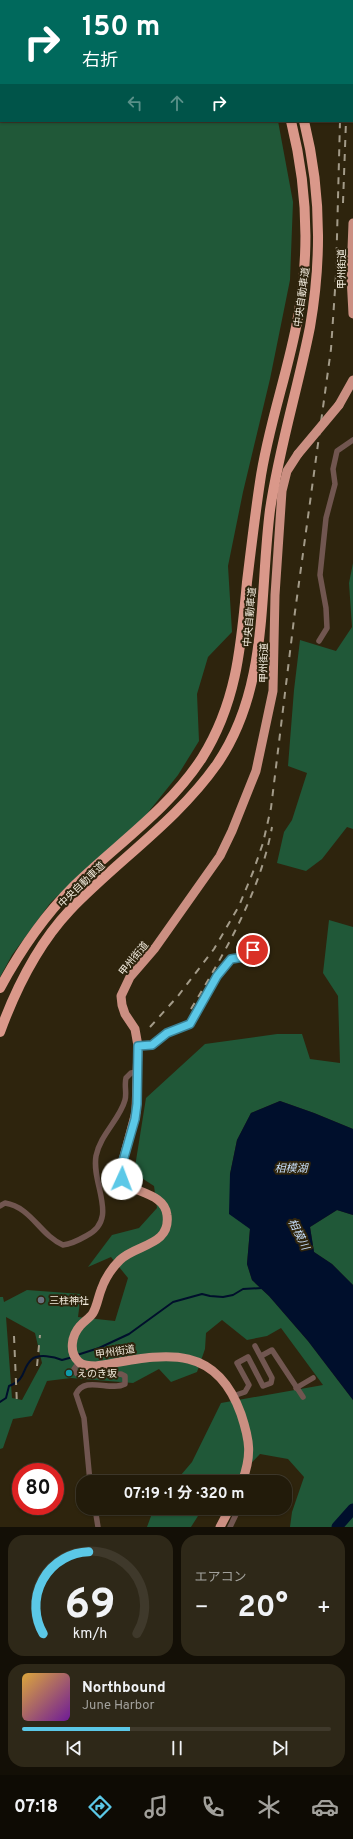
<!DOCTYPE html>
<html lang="ja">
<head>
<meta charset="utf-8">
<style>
  body { margin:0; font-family:Overpass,"Noto Sans JP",sans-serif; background:#2e2818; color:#f1f3f6; height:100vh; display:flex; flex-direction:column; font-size:15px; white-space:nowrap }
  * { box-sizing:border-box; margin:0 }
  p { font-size:13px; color:#a2a19c }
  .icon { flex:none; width:22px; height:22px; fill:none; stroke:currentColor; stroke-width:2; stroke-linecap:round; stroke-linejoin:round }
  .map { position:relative; height:1527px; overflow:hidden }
  .sheet { display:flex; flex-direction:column; gap:8px; padding:8px; background:#130f06; flex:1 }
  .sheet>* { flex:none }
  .top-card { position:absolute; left:0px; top:0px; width:353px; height:122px; box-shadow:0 1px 3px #0004,0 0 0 1px #3f392b; background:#00695c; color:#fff; overflow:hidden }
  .speed { position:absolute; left:12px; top:1463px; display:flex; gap:8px; font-size:20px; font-weight:700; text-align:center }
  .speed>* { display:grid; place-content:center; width:52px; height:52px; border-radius:50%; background:#221b0a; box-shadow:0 1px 3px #0004,0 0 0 1px #3f392b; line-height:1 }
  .speed .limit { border:6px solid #d22; background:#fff; color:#111 }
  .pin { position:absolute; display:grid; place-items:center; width:34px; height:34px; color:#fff; margin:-17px; border:2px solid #fff; border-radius:50%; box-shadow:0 1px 4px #0007 }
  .me { position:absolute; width:44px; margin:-22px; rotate:2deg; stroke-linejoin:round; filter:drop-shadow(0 0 3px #0008) }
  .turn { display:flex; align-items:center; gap:14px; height:84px; padding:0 16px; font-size:18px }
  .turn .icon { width:52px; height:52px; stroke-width:2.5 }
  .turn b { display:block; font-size:28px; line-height:34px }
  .lanes { display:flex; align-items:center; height:38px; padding:0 16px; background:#0003; justify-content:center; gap:20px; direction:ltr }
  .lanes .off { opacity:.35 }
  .big { font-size:30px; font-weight:700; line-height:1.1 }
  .sheet .card { flex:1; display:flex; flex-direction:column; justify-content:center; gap:6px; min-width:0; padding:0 14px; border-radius:16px; background:#2e2818 }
  .sheet .dial { align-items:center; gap:0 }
  .dial svg { height:104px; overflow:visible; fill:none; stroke:#3f392b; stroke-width:7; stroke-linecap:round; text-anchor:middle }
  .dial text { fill:#f1f3f6; stroke:none }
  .song { display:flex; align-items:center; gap:12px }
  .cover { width:48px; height:48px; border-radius:6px; background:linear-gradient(135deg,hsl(40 70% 55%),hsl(280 70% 35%)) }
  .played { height:4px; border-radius:2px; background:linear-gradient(90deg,#5bc8e7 35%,#3f392b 35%) }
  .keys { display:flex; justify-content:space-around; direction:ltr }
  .heat { display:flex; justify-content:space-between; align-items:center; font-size:22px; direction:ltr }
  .sheet .tiles { flex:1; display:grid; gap:8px; grid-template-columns:1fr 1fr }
  .card:last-child { grid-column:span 2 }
  .trip { position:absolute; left:76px; top:1475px; width:216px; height:40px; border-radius:16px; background:#221b0a; box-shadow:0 1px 3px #0004,0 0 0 1px #3f392b; font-weight:700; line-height:40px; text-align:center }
  .tabs { display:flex; height:64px; justify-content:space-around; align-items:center; background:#0e0b04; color:#a2a19c }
  .tabs .icon { width:28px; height:28px }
  .tabs .active { color:#5bc8e7 }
  .tabs b { font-size:18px; color:#f1f3f6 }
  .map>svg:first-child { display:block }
  .green { fill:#205838; fill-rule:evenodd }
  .water { fill:#000f2c }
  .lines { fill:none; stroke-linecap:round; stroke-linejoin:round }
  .stream { stroke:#000f2c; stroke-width:2 }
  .river { stroke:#000f2c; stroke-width:11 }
  .minor { stroke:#715650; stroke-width:5.5 }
  .trunk { stroke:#cb8f82; stroke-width:9 }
  .motorway { stroke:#da988a; stroke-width:10 }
  .rail { stroke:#a39b89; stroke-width:2; stroke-dasharray:7 7; stroke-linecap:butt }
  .trunk-bridge { stroke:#cb8f82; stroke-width:9 }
  .route-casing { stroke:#3b8296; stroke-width:10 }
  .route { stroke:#5bc8e7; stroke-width:7 }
  .worship-dot { fill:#6b7280; stroke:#2e240d; stroke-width:1.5 }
  .culture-dot { fill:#0f9aa8; stroke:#2e240d; stroke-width:1.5 }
  .labels { text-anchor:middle; stroke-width:4; stroke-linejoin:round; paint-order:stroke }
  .street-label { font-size:10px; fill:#f4eddf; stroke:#2e240d }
  .poi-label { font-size:10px; fill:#f4eddf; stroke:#2e240d; text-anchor:start }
  .water-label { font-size:11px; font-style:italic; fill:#c6ddf8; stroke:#2e240d }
</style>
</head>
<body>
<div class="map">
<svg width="353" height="1527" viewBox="0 0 353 1527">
  <rect width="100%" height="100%" fill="#2e240d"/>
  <path class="green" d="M0,0H245L1,1V121H278L293,202L290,280L270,379L243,492L228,566L232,632L208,657L197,694L199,741L178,775L146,815L51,902L12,955L0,977Z
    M353,563V829L347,827L322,859L306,871L277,863L284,832L292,820L307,773L288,766L294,690L300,640L336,651L352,627L349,583Z
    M329,920L353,927V1129L314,1113L280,1101L251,1113L237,1140L230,1174L250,1229L247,1264L252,1280L269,1296L308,1341L353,1400V1527H290L292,1512L304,1477L288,1459L260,1454L233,1482H175L192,1462L221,1403L323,1385L281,1328L267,1336L247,1340L222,1320L206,1333L205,1349L197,1372L171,1382L159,1369L133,1383L71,1378L47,1381L32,1416L13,1419L3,1448L0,1449V1297H3L4,1302L27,1290L81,1294L78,1317L115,1321L128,1278L111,1257L88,1267L112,1235L139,1228L157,1208L154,1186L134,1173L146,1098L205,1044L277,1034H302L310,1059L340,1063L338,996L323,973ZM6,1317L35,1333L42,1363L22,1400L12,1398Z
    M337,1210L353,1215V1285L332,1264L314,1252L310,1227Z
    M154,1508H203L191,1527H147Z"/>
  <path class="water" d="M280,1101L314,1113L353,1129V1215L337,1210L310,1227L314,1252L332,1264L353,1285V1400L308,1341L269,1296L252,1280L247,1264L250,1229L229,1214L230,1174L237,1140L251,1113Z"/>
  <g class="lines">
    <path class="stream" d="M77,1355L99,1348L129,1334L173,1302L202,1294L210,1296L223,1297L233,1295L243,1289L262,1288
      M0,1402L6,1398L9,1386C27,1379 21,1370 31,1360C38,1353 55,1357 62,1360L73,1357"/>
    <path class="river" d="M337,1527L353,1509"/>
    <path class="minor" d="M281,0L282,1
      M319,641L327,628L326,608L320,575L326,518L335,484L333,469L337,451L353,440
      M138,1046L153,1045L167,1033L190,1024L217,976L231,959L244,957L253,950
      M0,1206L5,1203C31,1207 40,1235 63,1245C72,1244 79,1240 86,1236C120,1219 91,1185 96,1156C100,1135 120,1119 125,1100C127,1093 124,1085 126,1078L131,1073L137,1072
      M261,1356L272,1350L303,1397
      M79,1362L74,1369L77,1374L88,1376L121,1374L125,1376V1384C110,1392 85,1375 76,1394L84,1418L90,1482
      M296,1388L313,1378
      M233,1396L245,1392L249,1385L237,1363L248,1357L263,1386L271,1383L272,1378L255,1346
      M95,1508L98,1527
      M230,1527L239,1508"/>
    <path class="trunk" d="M353,223L351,276L353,314
      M339,405L353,380
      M242,1482C252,1455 250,1441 241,1414C214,1338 158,1356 96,1366C90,1366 83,1366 79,1362C68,1352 72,1335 80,1326C84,1321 90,1318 93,1313C97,1306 98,1298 101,1290C105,1278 112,1268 120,1260C136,1244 171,1246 167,1215C165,1195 139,1193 125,1184L122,1179L121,1168L136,1112L138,1046L135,1029L125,1014L122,1005L121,996L130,977L155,948L220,856L232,831L256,771L273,691L275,595L282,491L287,471L298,454
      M220,1527L230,1508"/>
    <path class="motorway" d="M261,0L262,1
      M273,0V1
      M0,988C20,951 43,917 73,887C116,845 169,809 202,758C237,702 241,646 247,582C251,549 255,515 260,482C268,426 288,373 298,317C310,252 307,185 291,121
      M0,1032C16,988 38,944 70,910C118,860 177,821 217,764C269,688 259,596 270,510C279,448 298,388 310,327C322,258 321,189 304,121"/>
    <path class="rail" d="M344,1V0
      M351,1V0
      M343,203L346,121
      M191,1009C225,952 260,893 272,827
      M150,1027L178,996L214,949L239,906L253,872L263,843L271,808L294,619L331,349L336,275L340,121
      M14,1336L17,1405
      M37,1366L40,1335"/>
    <path class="trunk-bridge" d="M298,454L339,405"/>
  </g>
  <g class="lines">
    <defs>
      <path id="route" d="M122,1179L121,1168L135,1119L137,1104L138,1046L152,1045L167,1033L190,1024L217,976L231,959L244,957L253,950"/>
    </defs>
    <use href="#route" class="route-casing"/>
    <use href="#route" class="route"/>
  </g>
  <circle class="worship-dot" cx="41" cy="1300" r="4"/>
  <circle class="culture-dot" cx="69" cy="1373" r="4"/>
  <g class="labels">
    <g class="street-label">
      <text transform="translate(341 269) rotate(-90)" y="4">甲州街道</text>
      <text transform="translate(301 297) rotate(-82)" y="4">中央自動車道</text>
      <text transform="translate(249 617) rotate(-85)" y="4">中央自動車道</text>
      <text transform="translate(263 663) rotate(-89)" y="4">甲州街道</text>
      <text transform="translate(81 884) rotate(-44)" y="4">中央自動車道</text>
      <text transform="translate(133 958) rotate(-51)" y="4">甲州街道</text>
      <text transform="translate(115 1351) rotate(-9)" y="4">甲州街道</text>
    </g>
    <g class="poi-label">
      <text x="49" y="1304">三柱神社</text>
      <text x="77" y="1377">えのき坂</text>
    </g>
    <g class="water-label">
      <text x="291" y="1172">相模湖</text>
      <text transform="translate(299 1234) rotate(63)" y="4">相模川</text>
    </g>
  </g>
</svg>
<div class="speed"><div class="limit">80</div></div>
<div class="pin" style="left:253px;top:950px;background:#d93025"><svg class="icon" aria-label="arrive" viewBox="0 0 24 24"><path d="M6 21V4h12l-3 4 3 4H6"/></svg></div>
<svg class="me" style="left:122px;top:1179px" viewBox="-20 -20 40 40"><circle r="19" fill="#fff"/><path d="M0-13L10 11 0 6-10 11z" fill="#5bc8e7"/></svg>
<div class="trip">07:19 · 1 分 · 320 m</div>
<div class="top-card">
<div class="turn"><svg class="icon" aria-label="right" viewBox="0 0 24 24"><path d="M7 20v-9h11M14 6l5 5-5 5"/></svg><div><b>150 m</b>右折</div></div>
<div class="lanes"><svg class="icon off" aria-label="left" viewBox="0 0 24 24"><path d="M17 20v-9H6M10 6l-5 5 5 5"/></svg><svg class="icon off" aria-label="ahead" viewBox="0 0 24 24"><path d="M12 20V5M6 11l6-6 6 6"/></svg><svg class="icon" aria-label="right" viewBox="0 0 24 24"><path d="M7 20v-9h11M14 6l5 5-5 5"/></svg></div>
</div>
</div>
<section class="sheet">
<div class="tiles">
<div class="card dial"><svg viewBox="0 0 100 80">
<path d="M14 69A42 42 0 1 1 86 69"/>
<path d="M14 69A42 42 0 0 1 49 6" stroke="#5bc8e7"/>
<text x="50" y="56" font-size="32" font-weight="700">69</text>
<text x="50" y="72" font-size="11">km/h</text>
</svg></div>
<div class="card"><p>エアコン</p>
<div class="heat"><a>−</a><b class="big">20°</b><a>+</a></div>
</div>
<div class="card">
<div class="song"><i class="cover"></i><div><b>Northbound</b><p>June Harbor</p></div></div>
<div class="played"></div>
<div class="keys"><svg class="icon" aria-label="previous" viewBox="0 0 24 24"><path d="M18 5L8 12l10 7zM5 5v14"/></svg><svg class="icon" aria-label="pause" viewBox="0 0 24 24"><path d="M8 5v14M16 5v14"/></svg><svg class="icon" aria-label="next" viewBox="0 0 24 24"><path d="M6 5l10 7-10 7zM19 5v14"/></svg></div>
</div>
</div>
</section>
<nav class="tabs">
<b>07:18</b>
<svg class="icon active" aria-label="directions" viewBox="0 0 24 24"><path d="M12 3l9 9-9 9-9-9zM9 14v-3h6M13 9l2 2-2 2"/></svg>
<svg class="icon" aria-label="music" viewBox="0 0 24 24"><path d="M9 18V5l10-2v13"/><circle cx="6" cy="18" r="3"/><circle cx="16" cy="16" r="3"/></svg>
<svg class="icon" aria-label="phone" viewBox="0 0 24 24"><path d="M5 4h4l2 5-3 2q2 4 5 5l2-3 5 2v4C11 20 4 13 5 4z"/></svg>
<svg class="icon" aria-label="climate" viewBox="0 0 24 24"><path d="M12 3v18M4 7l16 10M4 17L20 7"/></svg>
<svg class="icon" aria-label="car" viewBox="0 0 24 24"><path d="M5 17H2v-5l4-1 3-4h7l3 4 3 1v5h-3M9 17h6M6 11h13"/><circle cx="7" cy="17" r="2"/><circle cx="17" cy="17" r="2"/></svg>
</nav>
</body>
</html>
